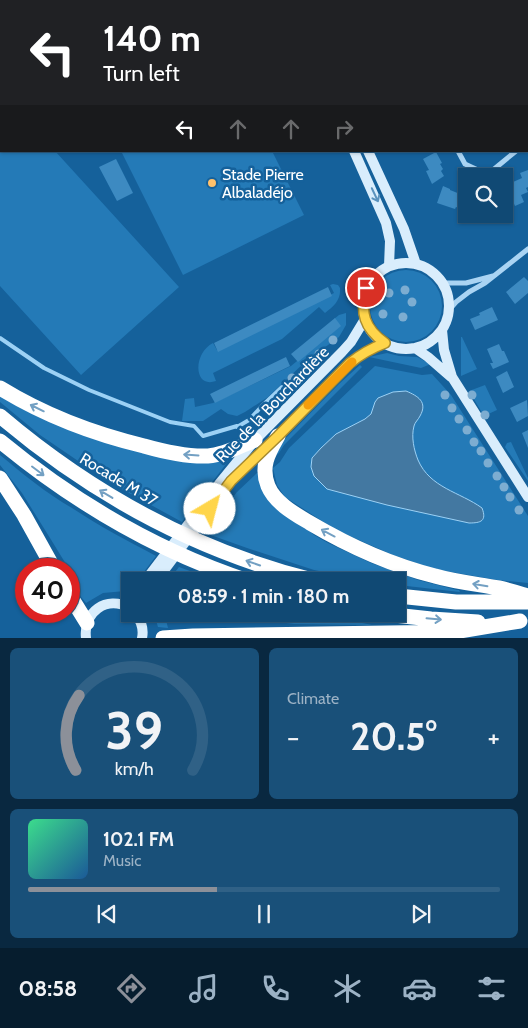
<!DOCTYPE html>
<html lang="en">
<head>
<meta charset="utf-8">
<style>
  body { margin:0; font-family:Cabin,sans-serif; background:#195079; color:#f1f3f6; height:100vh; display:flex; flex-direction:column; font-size:19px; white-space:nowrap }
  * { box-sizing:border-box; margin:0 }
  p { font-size:16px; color:#9cb2c5 }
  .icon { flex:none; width:28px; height:28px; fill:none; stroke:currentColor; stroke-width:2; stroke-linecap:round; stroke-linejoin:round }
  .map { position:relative; height:638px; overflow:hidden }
  .side { display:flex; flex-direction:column; gap:10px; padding:10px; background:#092840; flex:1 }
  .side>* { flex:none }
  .banner { position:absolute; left:0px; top:0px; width:529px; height:152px; box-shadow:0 1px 4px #0004,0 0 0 1px #306186; background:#202124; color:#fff; overflow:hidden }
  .buttons { position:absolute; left:458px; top:168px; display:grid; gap:10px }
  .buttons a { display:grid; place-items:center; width:55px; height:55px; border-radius:0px; background:#104974; box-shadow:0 1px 4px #0004,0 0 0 1px #306186; font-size:25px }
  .speed { position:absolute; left:15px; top:558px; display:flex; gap:10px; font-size:25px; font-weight:700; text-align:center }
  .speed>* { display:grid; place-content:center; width:65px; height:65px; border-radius:50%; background:#104974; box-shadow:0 1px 4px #0004,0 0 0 1px #306186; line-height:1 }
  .speed .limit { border:8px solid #d22; background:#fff; color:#111 }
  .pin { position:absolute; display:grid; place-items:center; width:42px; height:42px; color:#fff; margin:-21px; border:2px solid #fff; border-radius:50%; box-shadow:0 1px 5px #0007 }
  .me { position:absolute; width:55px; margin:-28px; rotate:37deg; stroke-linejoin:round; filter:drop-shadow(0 0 4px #0008) }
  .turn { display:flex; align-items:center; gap:18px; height:105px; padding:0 20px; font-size:22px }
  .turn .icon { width:65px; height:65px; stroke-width:2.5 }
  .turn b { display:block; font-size:35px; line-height:42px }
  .lanes { display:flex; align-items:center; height:48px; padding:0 20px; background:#0003; justify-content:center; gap:25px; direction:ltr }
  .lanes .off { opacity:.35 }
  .big { font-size:38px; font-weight:700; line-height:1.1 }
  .side .tile { flex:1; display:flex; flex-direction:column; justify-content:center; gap:8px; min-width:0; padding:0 18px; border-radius:8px; background:#195079 }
  .side .dial { align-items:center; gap:0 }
  .dial svg { height:130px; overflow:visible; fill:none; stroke:#306186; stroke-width:7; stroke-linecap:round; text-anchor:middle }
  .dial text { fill:#f1f3f6; stroke:none }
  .song { display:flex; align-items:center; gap:15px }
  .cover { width:60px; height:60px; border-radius:8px; background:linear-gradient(135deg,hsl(150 70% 55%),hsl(210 70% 35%)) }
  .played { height:5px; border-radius:2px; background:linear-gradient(90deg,#8c9099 40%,#306186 40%) }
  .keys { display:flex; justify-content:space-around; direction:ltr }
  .heat { display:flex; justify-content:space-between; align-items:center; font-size:28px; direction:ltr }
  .side .tiles { flex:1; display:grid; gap:10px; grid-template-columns:1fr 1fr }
  .tile:last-child { grid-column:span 2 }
  .trip { position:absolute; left:121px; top:572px; width:285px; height:50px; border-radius:0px; background:#104974; box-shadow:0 1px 4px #0004,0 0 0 1px #306186; font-weight:700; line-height:50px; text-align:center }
  .menu { display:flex; height:80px; justify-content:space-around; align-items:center; background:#061d2e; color:#9cb2c5 }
  .menu .icon { width:35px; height:35px }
  .menu .active { color:#8c9099 }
  .menu b { font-size:22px; color:#f1f3f6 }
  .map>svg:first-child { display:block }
  .green { fill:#247ab7 }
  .water { fill:#4378a1; stroke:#9cd1f5 }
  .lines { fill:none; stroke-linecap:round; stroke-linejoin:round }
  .stream { stroke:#9cd1f5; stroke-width:4 }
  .building { fill:#3d8ac1 }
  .lane { stroke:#aad4f3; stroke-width:4 }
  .street { stroke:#aad4f3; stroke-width:5 }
  .secondary { stroke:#d9edfc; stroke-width:10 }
  .highway { stroke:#fff; stroke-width:15 }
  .tree { fill:#7dadd1 }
  .oneway { stroke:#5a92bd }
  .oneway2 { stroke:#73a0c3 }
  .route-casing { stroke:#a68a30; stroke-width:12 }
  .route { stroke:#ffd54a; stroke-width:9 }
  .slow { stroke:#f59e0b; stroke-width:9 }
  .poi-dot { fill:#ffc16b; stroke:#15619b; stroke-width:2 }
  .labels { text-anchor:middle; stroke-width:5; stroke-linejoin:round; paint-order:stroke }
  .poi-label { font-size:16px; fill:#fff; stroke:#15619b; text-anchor:start }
  .street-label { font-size:16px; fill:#fff; stroke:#15619b }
</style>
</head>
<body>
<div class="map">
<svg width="528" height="638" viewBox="0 0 528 638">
  <rect width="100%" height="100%" fill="#15619b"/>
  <path class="green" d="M1,151H55L179,287L81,375L0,286V152Z
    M121,151H272L304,215L183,275Z
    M370 306a36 36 0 1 1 72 0a36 36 0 1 1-72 0Z
    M333,284L338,285L340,288C341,300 334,306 325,313L319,307L282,339L213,373L216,381C193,389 193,353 213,343L217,350L334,293L330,285Z
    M346,313V325L339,337L306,361L268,397L245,412L237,416L228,414L221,409L203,421H182L185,399L194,398L195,407L213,403L224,398L291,366L340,326L334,319L339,315Z
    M461,337H462L477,369L461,376Z
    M387,353L399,356L417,357L431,364L421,368L369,357Z
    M360,365L362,367L284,445L279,453L273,458L280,444L339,384Z
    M375,366L422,375L432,374L451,395L528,516V583L497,580L434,569L393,555L336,530L285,497L277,485L273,468L280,462L289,448Z
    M485,385L497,410L484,416L469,391Z
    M0,394L79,432L226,458L228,460L226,464L182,522L109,482L40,435L0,402Z
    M511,442L528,478V481L505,447L507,443Z
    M0,455C23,474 46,493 72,508C99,526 128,541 156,556L137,581H130V588L125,591L103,593L86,603L81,597L69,569L50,538L22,493L0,465Z
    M257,473H259L271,499L314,535L328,543L371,563L418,580L457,590H459L460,592L398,585V581H369L314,570L247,548L205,533L237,492Z
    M179,567L217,581H168Z
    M154,614H319L372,625L294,624L263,620L249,623L166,620L168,628L158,627Z"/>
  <path class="water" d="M406,391C418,396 428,402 420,416C418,420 415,422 414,426C411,437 414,450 418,460C430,488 460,492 482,508C487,521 481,523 469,523L387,505L327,489L314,476L311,467L312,458L321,448L336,434L365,419L371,414L375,402L378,398L393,392Z"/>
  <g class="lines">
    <path class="stream" d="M0,338L44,368L89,390L170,422L194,426L203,436L237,426
      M237,427L249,420L262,406L282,387"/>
  </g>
  <path class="building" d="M436,152L442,163L440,164L443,169L441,171L444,176L432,184L426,171L429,170L423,159Z
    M116,159L133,193L117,201L99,167Z
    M528,170V187L526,188L528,192L521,195L524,202L515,206L506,185L522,178L520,173Z
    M443,186L450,189V190L460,194L461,191L466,193V211L456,207L455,209L437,203Z
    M524,277L528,281V293L515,304L506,292Z
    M328,287L332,296L218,352L214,343Z
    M492,307L498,320L475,330L470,319L480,315L479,313Z
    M335,318L341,326L298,362L291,354Z
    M499,344L502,351H504L509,362L493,369L490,363H493L487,349Z
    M286,357L290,366L215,403L210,394Z
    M507,371L514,387L503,393L496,377Z
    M527,400L528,416L517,422L510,408Z
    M528,430V448L522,433Z"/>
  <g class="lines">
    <path class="lane" d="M290,0V1"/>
    <path class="street" d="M398,0V1
      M528,142V141
      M458,151L465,164L480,171L493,170L516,151
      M443,283H466L493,276
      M449,310L456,302L469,292L485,283L528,249"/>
    <path class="secondary" d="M296,0V1
      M307,0V1
      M354,151L386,223L390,241L389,266
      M368,151L404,229L416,264
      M363 306a43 43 0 1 1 86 0a43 43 0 1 1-86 0Z
      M442,330L444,350L452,377L528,497
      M415,348L428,357L451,377
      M145,581L219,484L255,440L342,352L351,342L365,319
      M156,581L231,481L278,436L350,363C361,354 372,348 385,343
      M136,614C141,621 144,629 142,638
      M86,638C83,612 106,595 130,608"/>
    <path class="highway" d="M0,388C44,415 94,434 144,446C165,452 187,457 208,456C224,455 240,446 255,440
      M0,416C93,495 198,552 316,581
      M278,436C269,452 260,466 268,486C275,503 295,514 310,523C349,546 391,565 435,576C456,582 477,584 499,588C509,590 518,593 528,596
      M0,441C74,502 157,551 248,581
      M0,478L24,515L54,569
      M69,594L87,623
      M398,596L456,602H528
      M385,614L431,619L478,622
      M163,638L193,636L454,632L520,621"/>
  </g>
  <g class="tree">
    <circle cx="405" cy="290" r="4.5"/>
    <circle cx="389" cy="293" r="4.5"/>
    <circle cx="412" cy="302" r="4.5"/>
    <circle cx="383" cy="314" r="4.5"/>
    <circle cx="403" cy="317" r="4.5"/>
    <circle cx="333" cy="340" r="4.5"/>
    <circle cx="319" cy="354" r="4.5"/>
    <circle cx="306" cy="365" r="4.5"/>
    <circle cx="292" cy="378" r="4.5"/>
    <circle cx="445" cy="395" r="4.5"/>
    <circle cx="472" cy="395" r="4.5"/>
    <circle cx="452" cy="408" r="4.5"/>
    <circle cx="485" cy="415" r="4.5"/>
    <circle cx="459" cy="419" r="4.5"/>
    <circle cx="467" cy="430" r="4.5"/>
    <circle cx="474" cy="442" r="4.5"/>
    <circle cx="481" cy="451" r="4.5"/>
    <circle cx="488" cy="463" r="4.5"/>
    <circle cx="497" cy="476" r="4.5"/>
    <circle cx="504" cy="487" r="4.5"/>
    <circle cx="510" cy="497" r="4.5"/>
    <circle cx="519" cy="510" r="4.5"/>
  </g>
  <defs><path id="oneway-shaft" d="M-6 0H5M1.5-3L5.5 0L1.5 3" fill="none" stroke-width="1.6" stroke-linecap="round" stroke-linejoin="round" transform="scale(1.25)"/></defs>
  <use class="oneway" href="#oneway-shaft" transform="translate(375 195) rotate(65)"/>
  <g class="oneway2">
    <use href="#oneway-shaft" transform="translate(37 408) rotate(-154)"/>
    <use href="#oneway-shaft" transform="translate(191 455) rotate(-176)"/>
    <use href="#oneway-shaft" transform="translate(38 471) rotate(37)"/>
    <use href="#oneway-shaft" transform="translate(106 494) rotate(-149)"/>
    <use href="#oneway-shaft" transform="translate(328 533) rotate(-152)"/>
    <use href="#oneway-shaft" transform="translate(253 563) rotate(-161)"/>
    <use href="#oneway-shaft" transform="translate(480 585) rotate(-171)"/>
    <use href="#oneway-shaft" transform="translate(434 619) rotate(5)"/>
  </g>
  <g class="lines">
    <defs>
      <path id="route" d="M210,509L231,481L278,436L350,363C361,354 372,348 385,343C364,328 360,313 366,288"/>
    </defs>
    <use href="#route" class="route-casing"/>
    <use href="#route" class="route"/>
    <path class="slow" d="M308,405L352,362"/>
  </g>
  <circle class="poi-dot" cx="212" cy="183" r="5"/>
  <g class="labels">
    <g class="poi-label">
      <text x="222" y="180">Stade Pierre<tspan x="222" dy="18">Albaladéjo</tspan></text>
    </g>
    <g class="street-label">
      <text transform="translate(272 404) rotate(-46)" y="6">Rue de la Bouchardière</text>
      <text transform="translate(119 479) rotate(31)" y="6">Rocade M 37</text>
    </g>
  </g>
</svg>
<div class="buttons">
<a><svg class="icon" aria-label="search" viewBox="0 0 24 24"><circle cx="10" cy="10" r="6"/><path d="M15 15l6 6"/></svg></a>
</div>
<div class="speed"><div class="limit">40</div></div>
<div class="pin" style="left:366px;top:288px;background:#d93025"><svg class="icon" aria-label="arrive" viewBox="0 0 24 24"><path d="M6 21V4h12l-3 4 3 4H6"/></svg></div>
<svg class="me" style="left:210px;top:509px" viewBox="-20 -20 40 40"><circle r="19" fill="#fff"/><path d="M0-13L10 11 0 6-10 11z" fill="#ffd54a"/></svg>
<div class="trip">08:59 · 1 min · 180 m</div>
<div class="banner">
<div class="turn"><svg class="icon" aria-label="left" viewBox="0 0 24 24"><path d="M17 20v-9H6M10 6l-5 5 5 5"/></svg><div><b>140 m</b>Turn left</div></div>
<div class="lanes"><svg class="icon" aria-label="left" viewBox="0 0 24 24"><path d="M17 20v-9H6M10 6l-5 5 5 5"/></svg><svg class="icon off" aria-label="ahead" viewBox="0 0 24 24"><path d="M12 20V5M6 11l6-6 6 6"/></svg><svg class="icon off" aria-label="ahead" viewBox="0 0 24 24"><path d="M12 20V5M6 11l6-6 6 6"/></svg><svg class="icon off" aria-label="right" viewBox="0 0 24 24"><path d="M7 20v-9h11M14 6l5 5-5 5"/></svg></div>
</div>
</div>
<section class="side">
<div class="tiles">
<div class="tile dial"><svg viewBox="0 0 100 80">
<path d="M14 69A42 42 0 1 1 86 69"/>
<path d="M14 69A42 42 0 0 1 16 23" stroke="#8c9099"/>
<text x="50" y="56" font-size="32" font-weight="700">39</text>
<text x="50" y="72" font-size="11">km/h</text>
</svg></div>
<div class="tile"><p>Climate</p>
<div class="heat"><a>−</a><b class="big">20.5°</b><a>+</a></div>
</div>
<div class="tile">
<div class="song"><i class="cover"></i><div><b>102.1 FM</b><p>Music</p></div></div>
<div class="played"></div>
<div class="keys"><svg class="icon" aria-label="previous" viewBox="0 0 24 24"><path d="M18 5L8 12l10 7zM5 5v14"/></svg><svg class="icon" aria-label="pause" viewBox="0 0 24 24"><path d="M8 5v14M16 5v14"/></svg><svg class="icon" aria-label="next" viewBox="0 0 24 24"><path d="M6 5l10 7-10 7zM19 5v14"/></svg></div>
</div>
</div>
</section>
<nav class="menu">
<b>08:58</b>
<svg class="icon active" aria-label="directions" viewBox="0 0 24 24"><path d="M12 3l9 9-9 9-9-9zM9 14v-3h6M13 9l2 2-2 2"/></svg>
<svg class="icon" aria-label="music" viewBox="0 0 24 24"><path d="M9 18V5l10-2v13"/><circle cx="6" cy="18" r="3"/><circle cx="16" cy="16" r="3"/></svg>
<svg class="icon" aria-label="phone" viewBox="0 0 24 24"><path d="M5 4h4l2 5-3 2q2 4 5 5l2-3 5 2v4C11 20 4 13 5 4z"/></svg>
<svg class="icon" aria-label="climate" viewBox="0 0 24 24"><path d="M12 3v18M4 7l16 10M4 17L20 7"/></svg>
<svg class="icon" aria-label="car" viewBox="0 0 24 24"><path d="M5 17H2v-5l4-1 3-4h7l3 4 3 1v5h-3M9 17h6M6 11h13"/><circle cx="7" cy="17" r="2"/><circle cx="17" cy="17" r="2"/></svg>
<svg class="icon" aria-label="filters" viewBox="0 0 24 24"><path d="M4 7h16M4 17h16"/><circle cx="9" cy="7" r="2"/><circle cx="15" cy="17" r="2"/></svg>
</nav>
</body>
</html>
